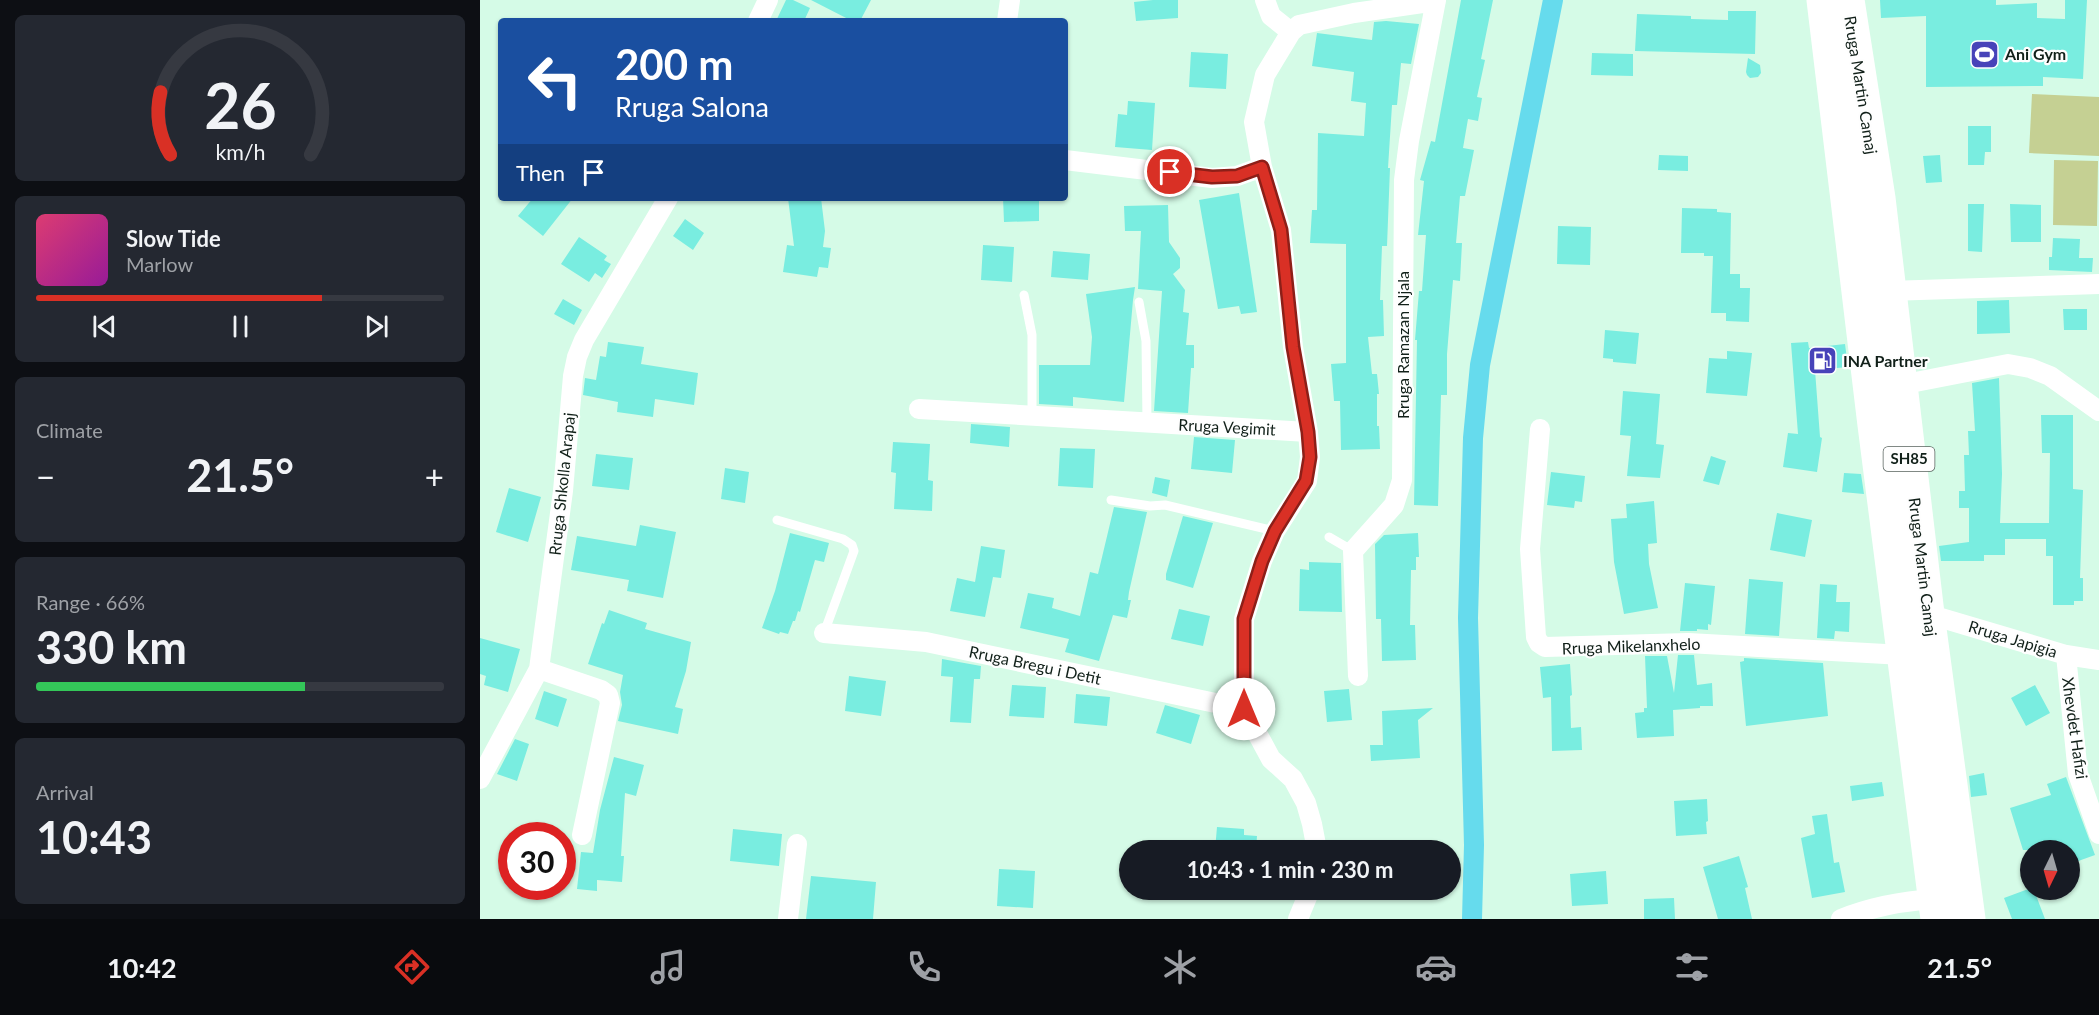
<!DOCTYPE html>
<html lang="en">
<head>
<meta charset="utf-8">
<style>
  body { margin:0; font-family:Lato,sans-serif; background:#242831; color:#f1f3f6; height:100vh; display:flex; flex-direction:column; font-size:22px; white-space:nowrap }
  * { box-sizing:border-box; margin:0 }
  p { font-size:20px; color:#9ea1a6 }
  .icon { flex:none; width:33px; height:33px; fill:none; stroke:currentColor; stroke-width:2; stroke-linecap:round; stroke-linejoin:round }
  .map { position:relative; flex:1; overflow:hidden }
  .panel { display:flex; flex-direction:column; gap:15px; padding:15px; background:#0d0f14; width:480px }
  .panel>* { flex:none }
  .banner { position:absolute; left:18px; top:18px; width:570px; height:183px; border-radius:6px; box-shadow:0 2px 4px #0004; background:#1a4fa0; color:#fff; overflow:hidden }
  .needle { width:39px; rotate:185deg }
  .tools { position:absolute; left:1540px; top:840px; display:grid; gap:12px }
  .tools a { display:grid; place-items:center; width:60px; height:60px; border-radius:50%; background:#171b24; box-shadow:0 2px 4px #0004; font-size:30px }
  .speed { position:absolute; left:18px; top:822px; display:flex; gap:12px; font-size:30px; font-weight:700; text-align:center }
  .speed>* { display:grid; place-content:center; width:78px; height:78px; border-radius:50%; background:#171b24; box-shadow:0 2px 4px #0004; line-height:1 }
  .speed .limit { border:9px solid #d22; background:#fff; color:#111 }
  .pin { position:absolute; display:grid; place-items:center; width:51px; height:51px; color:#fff; margin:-26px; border:3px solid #fff; border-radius:50%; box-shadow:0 2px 6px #0007 }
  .me { position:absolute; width:66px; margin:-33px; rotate:0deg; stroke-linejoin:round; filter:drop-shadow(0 0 4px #0008) }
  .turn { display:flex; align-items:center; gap:21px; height:126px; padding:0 18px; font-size:27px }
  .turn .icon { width:78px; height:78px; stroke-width:2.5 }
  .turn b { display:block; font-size:42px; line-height:51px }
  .then { display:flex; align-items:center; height:57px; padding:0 18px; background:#0003; gap:12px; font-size:22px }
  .big { font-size:45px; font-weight:700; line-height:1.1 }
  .panel .widget { flex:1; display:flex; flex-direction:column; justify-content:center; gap:9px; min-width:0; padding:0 21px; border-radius:9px; background:#242831 }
  .panel .dial { align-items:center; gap:0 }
  .dial svg { height:156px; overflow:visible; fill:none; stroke:#363941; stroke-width:7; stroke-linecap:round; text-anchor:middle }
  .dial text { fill:#f1f3f6; stroke:none }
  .song { display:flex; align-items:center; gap:18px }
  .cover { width:72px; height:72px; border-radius:9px; background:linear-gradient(135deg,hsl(340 70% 55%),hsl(300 70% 35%)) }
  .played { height:6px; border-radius:3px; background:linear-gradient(90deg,#d93025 70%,#363941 70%) }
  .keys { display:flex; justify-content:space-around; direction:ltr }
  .heat { display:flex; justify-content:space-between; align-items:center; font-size:33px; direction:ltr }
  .charge { height:9px; border-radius:4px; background:linear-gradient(90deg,#34c759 66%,#363941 0) }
  .trip { position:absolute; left:639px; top:840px; width:342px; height:60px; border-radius:30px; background:#171b24; box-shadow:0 2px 4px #0004; font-weight:700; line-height:60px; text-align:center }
  .tab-bar { display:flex; height:96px; justify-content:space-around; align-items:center; background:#090b0e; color:#9ea1a6 }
  .tab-bar .icon { width:42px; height:42px }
  .tab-bar .active { color:#d93025 }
  .tab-bar b { font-size:27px; color:#f1f3f6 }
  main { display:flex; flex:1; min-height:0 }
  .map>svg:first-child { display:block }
  .green { fill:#c5d093 }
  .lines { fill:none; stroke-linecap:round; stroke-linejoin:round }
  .canal { stroke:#66dbed; stroke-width:20 }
  .building { fill:#79ede0 }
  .lane { stroke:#fff; stroke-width:9 }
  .street { stroke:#fff; stroke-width:20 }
  .highway { stroke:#fff; stroke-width:33 }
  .route-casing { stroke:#8d1f18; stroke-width:15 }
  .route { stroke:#d93025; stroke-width:10 }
  .labels { text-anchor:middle; stroke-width:4.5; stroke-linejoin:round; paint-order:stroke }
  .shield { fill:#fefefe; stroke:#58635e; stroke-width:1.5 }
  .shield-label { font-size:15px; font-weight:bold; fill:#112019 }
  .poi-label { font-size:16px; font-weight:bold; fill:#112019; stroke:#fefefe; text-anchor:start }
  .street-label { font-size:16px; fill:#112019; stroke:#fefefe }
</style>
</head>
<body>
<main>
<section class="panel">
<div class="widget dial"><svg viewBox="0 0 100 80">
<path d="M14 69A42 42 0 1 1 86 69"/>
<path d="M14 69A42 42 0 0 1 9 37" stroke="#d93025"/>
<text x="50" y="56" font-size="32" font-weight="700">26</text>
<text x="50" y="72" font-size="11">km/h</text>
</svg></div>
<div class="widget">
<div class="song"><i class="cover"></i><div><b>Slow Tide</b><p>Marlow</p></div></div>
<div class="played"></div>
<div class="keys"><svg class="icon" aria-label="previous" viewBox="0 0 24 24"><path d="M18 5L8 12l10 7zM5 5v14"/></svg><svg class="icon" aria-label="pause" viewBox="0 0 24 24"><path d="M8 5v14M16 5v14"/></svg><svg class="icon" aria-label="next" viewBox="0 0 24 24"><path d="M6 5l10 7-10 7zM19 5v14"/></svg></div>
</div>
<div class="widget"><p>Climate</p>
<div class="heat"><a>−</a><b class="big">21.5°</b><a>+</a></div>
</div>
<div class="widget"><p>Range · 66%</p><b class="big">330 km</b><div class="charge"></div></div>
<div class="widget"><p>Arrival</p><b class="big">10:43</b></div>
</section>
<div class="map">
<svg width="1619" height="919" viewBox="0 0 1619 919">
  <rect width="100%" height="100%" fill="#d5fbe7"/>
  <path class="green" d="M1552,94L1619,97V156L1549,153Z
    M1574,160L1618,161L1617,226L1573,225Z"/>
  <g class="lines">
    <path class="canal" d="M992,919L994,845L988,618L993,438L1000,365L1073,0"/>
  </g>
  <path class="building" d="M306,0H313L330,8L324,21H296Z
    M331,0H391L380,21H372Z
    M673,0H698V18L656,21L654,2Z
    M981,0H1013L1001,59L1005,60L997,97L1002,98L998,121L988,119L983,148L994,150L985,196H980L976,243H982L980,281L973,280L967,354V395H961L958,506L934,505L937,340H935L939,291H942L946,235H938L944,181L940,180L951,141L955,142Z
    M1400,0H1516V5L1557,3V18L1585,19V0H1607L1603,79L1563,77V86L1446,87V16L1401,18Z
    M1248,11H1276L1275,54L1155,51L1157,14L1211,16V19L1248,20Z
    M906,21L939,24L931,64L921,63L917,105H912L908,168H910L907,246H902L900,300H903L904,336L888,337L892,374H897L899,394H897V426H899L900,449L861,450L860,401H854L851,364L866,363V244L830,243L832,210H837L838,133L884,136L886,103L871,101L874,72L832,66L837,33L892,40L894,22Z
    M711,52L748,54L746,89L709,87Z
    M1112,53L1153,54V76L1111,75Z
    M1268,58L1280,65L1281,73L1278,77L1270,78L1267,75L1266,72Z
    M648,101L675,103L672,150L635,147L638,114L647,115Z
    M1488,126H1511V152H1505L1504,165H1488Z
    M1179,155L1208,156V171L1178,170Z
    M1460,155L1462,182L1446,183L1443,156Z
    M759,193L777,312L761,314L759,306L738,309L719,200Z
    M53,198H93L63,236L38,216Z
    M308,198H341L345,231L343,247L351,248L348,268L339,267L337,277L303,272L307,245L314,246Z
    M523,198H559V221L524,222Z
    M1488,204H1504L1502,252L1488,251Z
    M1530,204L1561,205V242H1531Z
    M688,205L689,242L700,258V268L693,274L705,290L703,312L709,313L706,345H714V368H711L708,413L674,411L682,291L658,289L661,231H645L644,206Z
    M1202,208L1237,209V212L1251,213L1250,274H1260V288H1270L1269,322L1246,321V313H1231L1233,256H1224V253H1201Z
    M205,219L224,233L213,250L193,236Z
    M1078,226L1111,227L1110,265L1077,264Z
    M99,237L127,256L124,260L131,264L122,278L115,273L109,282L81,264Z
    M1573,238L1600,239L1599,258H1613L1612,272L1569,270V257H1572Z
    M503,245L534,247L532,282L501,280Z
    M573,251L610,254L608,280L571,277Z
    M655,287L653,300L644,402L593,397V406L559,404V365H610L612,337L606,294Z
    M83,299L102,310L94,325L74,314Z
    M1529,300L1530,333L1497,334V301Z
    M1583,309H1607V330H1584Z
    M1125,330L1159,333L1156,364L1133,362V359L1123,358Z
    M128,342L164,347L161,364L218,373L214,405L175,399L173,417L137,412L138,402L103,395L105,378L116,380L120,356L126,357Z
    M1328,342L1329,348L1365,344L1368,367L1335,370L1340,437L1342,438L1337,472L1303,467L1308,433L1318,434L1311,343Z
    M1247,351L1272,353L1267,396L1226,393L1229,358L1247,359Z
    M1519,378L1522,474L1520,523H1569L1570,453H1562L1561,415H1593V489L1603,490L1600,578H1603V601H1594V605H1573V556H1566V539H1525V555H1504V561H1461L1459,546L1489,542V508H1479V491H1485L1484,455H1489L1488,431H1495L1492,383Z
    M1143,391L1180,394L1176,444L1184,445L1180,478L1147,476L1151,436L1140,435Z
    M491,424L530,427L529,447L490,443Z
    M714,437L755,440L752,473L711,469Z
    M413,442L450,444L448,480L453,481L452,511L414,509L416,473L411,472Z
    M580,448L615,449L613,488L578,486Z
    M116,454L153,458L149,490L112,486Z
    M1231,456L1246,461L1239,485L1223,481Z
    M245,468L269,472L265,503L241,499Z
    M1071,472L1105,476L1102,502L1095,501L1094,508L1067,505Z
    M1364,473L1381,474L1384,494L1362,492Z
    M675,477L690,480L687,497L672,493Z
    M29,488L61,497L48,542L16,532Z
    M1174,501L1177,543L1168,544L1169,564L1178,608L1144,614L1134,562L1131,519L1147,518L1146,504Z
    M634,507L667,512L649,592L648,600H651L647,618L633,615L619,661L585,652L589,639L540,628L548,593L574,598L572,608L600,616L610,572L618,574Z
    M1297,513L1332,520L1325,557L1290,550Z
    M703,516L733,523L713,588L686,580V574Z
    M160,525L196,532L183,598L147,591L149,580L91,570L97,536L156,546Z
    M310,533L349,543L344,562L335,560L320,612L318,611L315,621H313L308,634L300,632L299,634L282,628L295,591Z
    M938,533L939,557H936V570H931L930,625H935L936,660L902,661L901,619H896L895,544L904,535Z
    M501,546L525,550L521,578L513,577L505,617L470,611L477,578L495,582Z
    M829,562L861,563L862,612L819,611L820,569L829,570Z
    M1269,579L1303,582L1299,636L1265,634Z
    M1205,583L1235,586L1231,625L1228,624V630L1217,629V631H1200Z
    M1340,584L1357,585L1356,602H1370L1369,632L1355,631L1354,639L1337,638Z
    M699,609L730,616L723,646L691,639Z
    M129,610L167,623L165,629L211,642L206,671L195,707L203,709L198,734L138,721L142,705L140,692L143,675L108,664L122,623L124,624Z
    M0,638L40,649L28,692L4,685L6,676L0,674Z
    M1198,655H1214L1217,685L1232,683L1233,706H1220V708L1193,710L1194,736L1157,738L1155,713L1164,712V708H1167L1165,656H1187L1194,693Z
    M1264,658L1343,663L1348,716L1266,726L1260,662L1264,661Z
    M462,659L501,666L500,679H494L491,723L470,722L473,677L461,676Z
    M1090,664L1092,695L1090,696L1091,728L1101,727L1102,750L1072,751L1071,697L1063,698L1060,667Z
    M369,676L406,681L401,716L365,711Z
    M532,685L566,687L564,718L529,716Z
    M1555,685L1570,713L1546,726L1531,698Z
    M869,689L872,720L847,722L844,691Z
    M64,691L87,699L78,727L55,719Z
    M596,694L630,697L627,726L594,723Z
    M685,705L720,715L711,744L676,733Z
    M953,708L938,720L940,758L891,761L890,745H903L902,711Z
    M35,739L49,744L37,781L17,774Z
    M134,757L164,765L156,796L145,793L141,856H144L142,882L117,880V891L97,889L101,852L113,853L120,810Z
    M1504,773L1507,795L1491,797L1489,776Z
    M1586,777L1615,855L1590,864V850H1543L1530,808L1571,795L1567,784Z
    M1402,782L1404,796L1372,801L1370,786Z
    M1227,799L1228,821L1226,822L1227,834L1196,836L1194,801Z
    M1347,814L1354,863L1359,862L1365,892L1332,898L1321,838L1335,834L1332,816Z
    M737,827L764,829V835L777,836L776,850H735Z
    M253,829L302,834L299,866L250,861Z
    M1259,856L1268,887L1265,888L1272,919H1238L1223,867Z
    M519,869L555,871L553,908L517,906Z
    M1126,871L1128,904L1092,906L1090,874Z
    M331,876L396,882L393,919H326Z
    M1551,888V890H1554L1565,919H1532L1524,898Z
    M1194,898L1195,919H1164V899Z"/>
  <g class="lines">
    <path class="lane" d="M544,295L552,335V416
      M659,302L666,341L667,422
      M631,500L670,506L685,505L795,531
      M297,520L363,539L372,545L374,551L344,633
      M849,537L873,551"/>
    <path class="street" d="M785,0L791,16L811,32
      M278,21L288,0
      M527,21L530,0
      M585,160L732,178L757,176L782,167
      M1409,291L1619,284
      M1420,385L1528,364L1550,368L1570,376L1619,411
      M439,409L828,432
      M1060,429L1050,549L1056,637L1059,643L1065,647L1208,643L1423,655
      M1448,614L1586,655L1619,660
      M344,633L446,642L764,709
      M1586,655L1598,774L1619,834
      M59,669L121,690L128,695L130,703L102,835
      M878,676L873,551L914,505L922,480L924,180L929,141L956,0
      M0,779L59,669L83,491L93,376L97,357L104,340L188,198
      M837,850L832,824L826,803L813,779L791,759L764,709V619L782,561L795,531L827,481L830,457L828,432L813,347L801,230L782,167L774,122L785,75L811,32L819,25L874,13L956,1
      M308,919L317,844
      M818,919L830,890
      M1361,919C1391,907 1422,901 1455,899"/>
    <path class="highway" d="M1343,0L1394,425L1457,919
      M1368,0L1399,198L1448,614L1489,919"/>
  </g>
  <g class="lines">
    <defs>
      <path id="route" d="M690,172L732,177L757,176L782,167L801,230L813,347L828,432L830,457L826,481L795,531L782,561L764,619V709"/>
    </defs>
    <use href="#route" class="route-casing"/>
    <use href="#route" class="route"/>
  </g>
  <defs>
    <symbol id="stadium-square" viewBox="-11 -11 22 22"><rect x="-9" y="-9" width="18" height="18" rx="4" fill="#4743b9" stroke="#fefefe"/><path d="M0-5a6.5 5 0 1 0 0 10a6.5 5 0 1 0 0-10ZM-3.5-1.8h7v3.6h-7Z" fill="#fff"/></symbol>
    <symbol id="fuel-square" viewBox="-11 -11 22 22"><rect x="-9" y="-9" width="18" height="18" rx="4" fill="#4743b9" stroke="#fefefe"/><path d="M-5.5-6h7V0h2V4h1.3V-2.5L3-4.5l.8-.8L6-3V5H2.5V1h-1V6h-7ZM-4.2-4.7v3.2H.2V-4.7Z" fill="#fff"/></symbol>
  </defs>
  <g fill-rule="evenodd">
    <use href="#stadium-square" x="1488" y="38" width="33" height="33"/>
    <use href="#fuel-square" x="1326" y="344" width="33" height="33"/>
  </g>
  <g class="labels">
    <rect class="shield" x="1403.5" y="447" width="51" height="24" rx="4.5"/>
    <g class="shield-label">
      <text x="1429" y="464">SH85</text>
    </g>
    <g class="poi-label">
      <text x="1525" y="60">Ani Gym</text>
      <text x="1363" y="367">INA Partner</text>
    </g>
    <g class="street-label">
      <text transform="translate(1381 85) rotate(81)" y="6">Rruga Martin Camaj</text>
      <text transform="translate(923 345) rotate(-90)" y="6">Rruga Ramazan Njala</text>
      <text transform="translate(747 427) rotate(3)" y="6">Rruga Vegimit</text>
      <text transform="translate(82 484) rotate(-84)" y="6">Rruga Shkolla Arapaj</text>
      <text transform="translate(1443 567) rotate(83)" y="6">Rruga Martin Camaj</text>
      <text transform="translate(1533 639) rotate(17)" y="6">Rruga Japigia</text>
      <text transform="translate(1151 646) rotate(-2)" y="6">Rruga Mikelanxhelo</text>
      <text transform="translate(555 665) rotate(12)" y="6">Rruga Bregu i Detit</text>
      <text transform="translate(1595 728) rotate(82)" y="6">Xhevdet Hafizi</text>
    </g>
  </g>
</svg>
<div class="tools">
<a><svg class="needle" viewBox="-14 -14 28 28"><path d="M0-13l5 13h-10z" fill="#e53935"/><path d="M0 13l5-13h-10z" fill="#9ea1a6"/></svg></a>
</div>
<div class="speed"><div class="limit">30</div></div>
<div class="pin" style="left:690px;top:172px;background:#d93025"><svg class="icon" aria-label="arrive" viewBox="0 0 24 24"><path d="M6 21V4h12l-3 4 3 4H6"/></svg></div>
<svg class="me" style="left:764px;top:709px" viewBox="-20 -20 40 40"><circle r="19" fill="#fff"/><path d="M0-13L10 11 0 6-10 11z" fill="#d93025"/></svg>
<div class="trip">10:43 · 1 min · 230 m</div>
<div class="banner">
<div class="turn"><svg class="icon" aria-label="left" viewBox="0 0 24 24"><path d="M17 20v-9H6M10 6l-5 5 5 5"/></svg><div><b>200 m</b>Rruga Salona</div></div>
<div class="then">Then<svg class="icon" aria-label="arrive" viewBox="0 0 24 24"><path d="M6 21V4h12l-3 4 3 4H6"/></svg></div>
</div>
</div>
</main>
<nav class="tab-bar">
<b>10:42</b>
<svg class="icon active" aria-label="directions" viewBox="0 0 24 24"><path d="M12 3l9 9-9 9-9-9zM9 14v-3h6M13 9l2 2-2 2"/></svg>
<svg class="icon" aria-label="music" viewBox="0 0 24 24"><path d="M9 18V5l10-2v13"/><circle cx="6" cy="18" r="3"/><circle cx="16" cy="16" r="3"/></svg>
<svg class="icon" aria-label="phone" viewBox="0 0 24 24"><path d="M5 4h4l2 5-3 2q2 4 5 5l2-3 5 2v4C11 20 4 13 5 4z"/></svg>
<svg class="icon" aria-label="climate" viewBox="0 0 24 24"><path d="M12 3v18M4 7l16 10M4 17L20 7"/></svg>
<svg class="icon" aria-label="car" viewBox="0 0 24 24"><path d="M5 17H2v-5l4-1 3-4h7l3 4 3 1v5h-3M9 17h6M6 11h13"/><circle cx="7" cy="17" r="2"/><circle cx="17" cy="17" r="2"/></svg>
<svg class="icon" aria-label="filters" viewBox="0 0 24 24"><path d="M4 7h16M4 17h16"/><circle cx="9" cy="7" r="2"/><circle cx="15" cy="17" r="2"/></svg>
<b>21.5°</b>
</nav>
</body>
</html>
